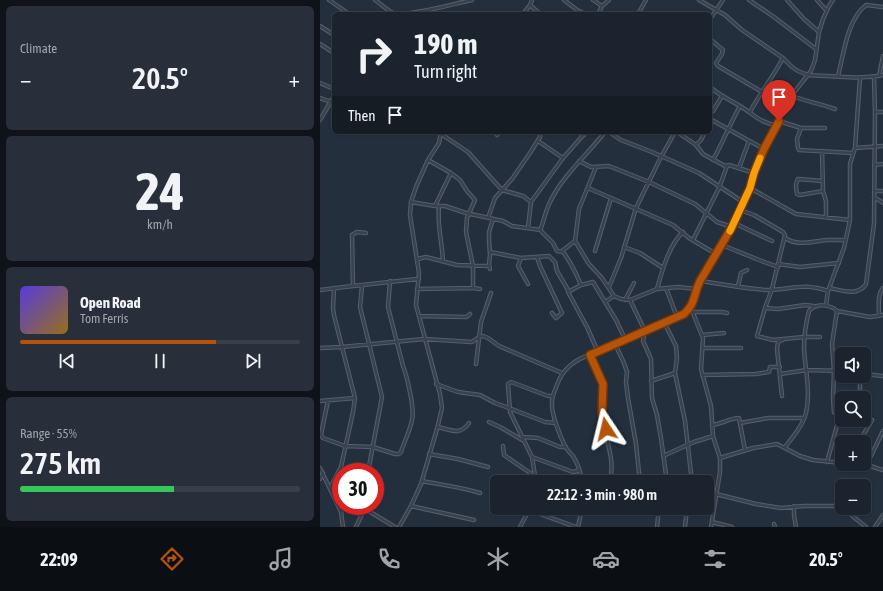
<!DOCTYPE html>
<html lang="en">
<head>
<meta charset="utf-8">
<style>
  body { margin:0; font-family:"Asap Condensed",sans-serif; background:#282f3a; color:#f1f3f6; height:100vh; display:flex; flex-direction:column; font-size:15px; white-space:nowrap }
  * { box-sizing:border-box; margin:0 }
  p { font-size:13px; color:#a0a4aa }
  .icon { flex:none; width:22px; height:22px; fill:none; stroke:currentColor; stroke-width:2; stroke-linecap:round; stroke-linejoin:round }
  .map { position:relative; flex:1; overflow:hidden }
  .sheet { display:flex; flex-direction:column; gap:6px; padding:6px; background:#0f1319; width:320px }
  .sheet>* { flex:none }
  .guide { position:absolute; left:12px; top:12px; width:380px; height:122px; border-radius:6px; box-shadow:0 1px 3px #0004,0 0 0 1px #39404a; background:#1b232e; color:#f1f3f6; overflow:hidden }
  .fabs { position:absolute; left:515px; top:347px; display:grid; gap:8px }
  .fabs a { display:grid; place-items:center; width:36px; height:36px; border-radius:6px; background:#1b232e; box-shadow:0 1px 3px #0004,0 0 0 1px #39404a; font-size:20px }
  .speed { position:absolute; left:12px; top:463px; display:flex; gap:8px; font-size:20px; font-weight:700; text-align:center }
  .speed>* { display:grid; place-content:center; width:52px; height:52px; border-radius:50%; background:#1b232e; box-shadow:0 1px 3px #0004,0 0 0 1px #39404a; line-height:1 }
  .speed .limit { border:6px solid #d22; background:#fff; color:#111 }
  .pin { position:absolute; display:grid; place-items:center; width:34px; height:34px; color:#fff; margin:-41px -17px; border-radius:50% 50% 50% 0; rotate:-45deg; box-shadow:0 0 4px #0007 }
  .pin .icon { rotate:45deg }
  .me { position:absolute; width:44px; margin:-22px; rotate:350deg; stroke-linejoin:round; filter:drop-shadow(0 0 3px #0008) }
  .turn { display:flex; align-items:center; gap:14px; height:84px; padding:0 16px; font-size:18px }
  .turn .icon { width:52px; height:52px; stroke-width:2.5 }
  .turn b { display:block; font-size:28px; line-height:34px }
  .then { display:flex; align-items:center; height:38px; padding:0 16px; background:#0003; gap:8px; font-size:15px }
  .big { font-size:30px; font-weight:600; line-height:1.1 }
  .sheet .card { flex:1; display:flex; flex-direction:column; justify-content:center; gap:6px; min-width:0; padding:0 14px; border-radius:6px; background:#282f3a }
  .sheet .dial { align-items:center; gap:0 }
  .dial b { font-size:52px; line-height:1 }
  .song { display:flex; align-items:center; gap:12px }
  .cover { width:48px; height:48px; border-radius:6px; background:linear-gradient(135deg,hsl(250 70% 55%),hsl(40 70% 35%)) }
  .played { height:4px; border-radius:2px; background:linear-gradient(90deg,#b45309 70%,#39404a 70%) }
  .keys { display:flex; justify-content:space-around; direction:ltr }
  .heat { display:flex; justify-content:space-between; align-items:center; font-size:22px; direction:ltr }
  .charge { height:6px; border-radius:3px; background:linear-gradient(90deg,#34c759 55%,#39404a 0) }
  .trip { position:absolute; left:170px; top:475px; width:224px; height:40px; border-radius:6px; background:#1b232e; box-shadow:0 1px 3px #0004,0 0 0 1px #39404a; font-weight:600; line-height:40px; text-align:center }
  .menu { display:flex; height:64px; justify-content:space-around; align-items:center; background:#0b0e12; color:#a0a4aa }
  .menu .icon { width:28px; height:28px }
  .menu .current { color:#b45309 }
  .menu b { font-size:18px; color:#f1f3f6 }
  main { display:flex; flex:1; min-height:0 }
  .map>svg:first-child { display:block }
  .lines { fill:none; stroke-linecap:round; stroke-linejoin:round }
  .street-casing { stroke:#565f6c; stroke-width:4.5 }
  .street { stroke:#38414e; stroke-width:2.5 }
  .route-casing { stroke:#753606; stroke-width:10 }
  .route { stroke:#b45309; stroke-width:7 }
  .slow { stroke:#f59e0b; stroke-width:7 }
</style>
</head>
<body>
<main>
<section class="sheet">
<div class="card"><p>Climate</p>
<div class="heat"><a>−</a><b class="big">20.5°</b><a>+</a></div>
</div>
<div class="card dial"><b>24</b><p>km/h</p></div>
<div class="card">
<div class="song"><i class="cover"></i><div><b>Open Road</b><p>Tom Ferris</p></div></div>
<div class="played"></div>
<div class="keys"><svg class="icon" aria-label="previous" viewBox="0 0 24 24"><path d="M18 5L8 12l10 7zM5 5v14"/></svg><svg class="icon" aria-label="pause" viewBox="0 0 24 24"><path d="M8 5v14M16 5v14"/></svg><svg class="icon" aria-label="next" viewBox="0 0 24 24"><path d="M6 5l10 7-10 7zM19 5v14"/></svg></div>
</div>
<div class="card"><p>Range · 55%</p><b class="big">275 km</b><div class="charge"></div></div>
</section>
<div class="map">
<svg width="563" height="527" viewBox="0 0 563 527">
  <rect width="100%" height="100%" fill="#242f3e"/>
  <g class="lines">
    <defs>
      <path id="street" d="M9,0L29,14
        M55,0C61,4 67,10 73,13C84,18 137,3 152,0
        M244,0L257,10L265,14
        M273,0L282,6
        M379,0L405,15L422,30L463,58L472,67L478,71L488,75C513,76 539,80 563,75
        M429,0L454,17L496,49
        M467,0L484,19L499,32
        M497,0L506,10
        M210,5L220,14
        M203,14L210,5L212,0
        M278,14L282,6L289,0
        M318,14L326,0
        M390,19L403,0
        M0,26L14,35
        M390,39L403,50L402,54L396,63L398,66L466,106
        M0,44L14,53
        M518,76C524,53 527,20 546,5L563,7
        M559,76L563,56
        M0,83L14,89
        M390,87C399,95 410,100 420,106C432,113 441,124 457,125
        M472,96C486,101 500,104 515,109
        M0,98L11,102
        M430,112C440,93 453,77 463,58
        M555,112H563
        M390,113L393,111L402,96
        M390,119L444,149
        M0,120L14,96
        M459,121L481,128H505
        M481,128L477,139L478,148L479,150L533,153
        M118,132L148,152L182,190L203,196L211,202
        M257,132L264,135
        M289,132L301,140L332,152L379,173L423,202
        M357,132L376,145L383,154L405,166L409,165L434,173
        M177,135L180,132
        M218,141L243,158
        M376,145L381,140L385,132
        M535,148L563,146
        M502,151L503,191L506,201V217
        M108,160L131,173L140,180L147,191L155,200L147,218L146,232L153,266V288
        M393,160C403,142 410,124 420,106
        M259,161L271,167L289,166L329,182L375,204L397,222L412,227
        M554,165L563,164
        M276,167L259,209L255,241L269,264L282,278L294,296L301,299L310,300L337,289L358,287L376,289
        M419,168L429,141
        M503,181L478,179C475,184 476,188 477,194L480,195L503,191
        M268,188L353,225L369,238L396,254
        M430,188L476,214L530,220
        M554,191H563
        M554,197L563,203
        M91,202L115,206H125L146,213L183,221L192,226L221,230
        M115,206L131,173
        M119,206C117,226 122,241 123,261
        M420,210L434,215L463,232L465,235L452,289L445,308L437,336L453,340L484,337H500
        M168,218L175,198L192,179L210,153L220,137L221,132
        M414,223L452,241
        M208,228L211,202L243,158L266,132
        M465,238C479,247 492,241 507,240C513,240 520,240 526,240
        M373,240L399,188L407,166
        M402,245L439,260L458,267
        M304,247L320,253L343,268
        M242,251L255,241
        M275,251L291,198
        M170,252L201,258L229,256L235,262L237,271L248,290
        M217,257L220,266L242,313L236,318L232,313
        M201,258L198,266L208,284
        M98,259L106,257L137,265L169,266
        M458,264L480,267L519,263
        M170,269L169,265L170,255L169,240V232L173,219
        M380,281C402,284 425,289 447,290C471,290 483,282 508,291
        M261,285C256,273 251,262 243,252L237,251L233,243L221,231V228C224,220 226,210 230,202C243,175 267,155 285,132
        M33,286L32,235L37,232L46,233
        M42,286L40,307L62,397L48,472
        M418,286L421,273L427,270
        M289,287L301,258L316,208L341,157L355,132
        M14,288L13,308L14,315L22,347L104,339L152,342L159,337L163,336L168,338L179,346L242,373
        M346,288L357,317
        M509,288C521,290 538,297 546,284L554,224L555,112L554,77
        M97,289L153,288L160,289
        M337,289C342,271 349,245 363,232
        M0,290C33,286 66,282 99,279
        M305,300L314,283
        M310,300L325,331L323,341L331,359L332,398L337,415L341,438L347,482
        M285,302L294,296
        M506,305L508,291L524,248L530,220V164L535,148L540,78
        M371,308L383,338L381,369L391,406L393,436L400,458V472L391,527
        M445,308L458,309L485,305L494,306
        M517,311L550,317L563,315
        M372,312H402L407,313
        M99,316L146,317L148,316L150,314
        M559,316C559,307 557,295 563,288
        M344,322L356,346L357,358L355,373L365,421L372,482
        M382,335L404,333
        M295,344L304,363L307,372L306,382L308,398L316,444L320,482
        M0,348L22,347L35,398
        M383,348H421
        M278,352L267,327L248,292L261,285L273,282L296,320L305,339
        M270,355C274,364 281,374 283,384C285,393 281,405 282,415C284,435 297,463 289,482
        M156,364L161,322L171,293
        M460,374L487,370L522,371
        M544,374L563,376
        M382,375L436,374L449,372L450,367H460
        M331,381L355,373
        M116,384L138,392L160,395L175,403L189,408L225,422L236,423
        M462,396L457,349L458,342L463,340
        M540,398V376
        M8,400L1,435L3,438L25,446L53,447L75,454H79L81,452C84,442 90,431 92,420C95,410 87,376 83,366L68,307L70,281
        M0,401L35,398L33,412L21,467L10,488
        M169,422L180,427L204,441
        M420,423L448,418H484
        M392,425C402,424 410,418 419,418L425,450
        M118,427C131,430 140,436 149,423
        M203,437L218,438L240,447H246
        M539,442L552,420
        M183,446L184,455L216,477
        M465,447C473,437 483,425 486,413C491,391 485,369 484,348C484,335 486,323 489,311C496,303 510,304 517,311L512,344L514,371L513,398L514,412L519,418L507,462
        M109,454L138,459L168,467
        M343,456L374,442L393,436
        M212,457L253,472L257,471L259,469
        M400,458L433,448L457,444L480,456L493,460L522,463
        M544,464L563,470
        M547,464L563,431
        M0,468L21,512L23,527
        M261,476L267,477L275,482
        M0,479L3,473
        M102,481C122,485 141,487 160,493
        M216,482L212,457L190,412L188,384L191,382L228,396H233
        M262,482C261,473 258,464 253,456C250,453 247,450 245,446C240,436 231,414 232,402C232,396 235,390 237,385C242,370 255,359 270,355L364,314C376,303 373,294 380,281L412,227L430,188L434,173L444,149L468,100L491,71L495,60L499,32L503,19L509,6L513,0
        M396,494L436,504L461,508L484,506H515L525,510L546,527
        M91,506L154,520
        M474,506V515L476,527
        M209,510L256,527
        M21,512L26,506
        M392,522L412,527
        M454,524L455,527
        M36,527L43,512L47,510L75,527
        M79,527L91,506L101,484L117,429L122,408L120,394L96,305L99,273L90,215L91,202L96,187L108,160L119,143L121,132
        M200,527L210,508
        M258,527L262,508
        M337,527L339,508
        M365,527L367,508
        M555,527L563,515"/>
    </defs>
    <use href="#street" class="street-casing"/>
    <use href="#street" class="street"/>
  </g>
  <g class="lines">
    <defs>
      <path id="route" d="M286,429L282,414L283,384L270,355L364,314C376,303 373,295 380,281L412,227L430,188L434,173L444,149L459,121"/>
    </defs>
    <use href="#route" class="route-casing"/>
    <use href="#route" class="route"/>
    <path class="slow" d="M410,231L430,188L434,173L440,158"/>
  </g>
</svg>
<div class="fabs">
<a><svg class="icon" aria-label="sound" viewBox="0 0 24 24"><path d="M4 9h4l5-4v14l-5-4H4zM17 9q2 3 0 6"/></svg></a>
<a><svg class="icon" aria-label="search" viewBox="0 0 24 24"><circle cx="10" cy="10" r="6"/><path d="M15 15l6 6"/></svg></a>
<a>+</a>
<a>−</a>
</div>
<div class="speed"><div class="limit">30</div></div>
<div class="pin" style="left:459px;top:121px;background:#d93025"><svg class="icon" aria-label="arrive" viewBox="0 0 24 24"><path d="M6 21V4h12l-3 4 3 4H6"/></svg></div>
<svg class="me" style="left:286px;top:429px" viewBox="-20 -20 40 40"><path d="M0-17L14 15 0 8-14 15z" fill="#b45309" stroke="#fff" stroke-width="4"/></svg>
<div class="trip">22:12 · 3 min · 980 m</div>
<div class="guide">
<div class="turn"><svg class="icon" aria-label="right" viewBox="0 0 24 24"><path d="M7 20v-9h11M14 6l5 5-5 5"/></svg><div><b>190 m</b>Turn right</div></div>
<div class="then">Then<svg class="icon" aria-label="arrive" viewBox="0 0 24 24"><path d="M6 21V4h12l-3 4 3 4H6"/></svg></div>
</div>
</div>
</main>
<nav class="menu">
<b>22:09</b>
<svg class="icon current" aria-label="directions" viewBox="0 0 24 24"><path d="M12 3l9 9-9 9-9-9zM9 14v-3h6M13 9l2 2-2 2"/></svg>
<svg class="icon" aria-label="music" viewBox="0 0 24 24"><path d="M9 18V5l10-2v13"/><circle cx="6" cy="18" r="3"/><circle cx="16" cy="16" r="3"/></svg>
<svg class="icon" aria-label="phone" viewBox="0 0 24 24"><path d="M5 4h4l2 5-3 2q2 4 5 5l2-3 5 2v4C11 20 4 13 5 4z"/></svg>
<svg class="icon" aria-label="climate" viewBox="0 0 24 24"><path d="M12 3v18M4 7l16 10M4 17L20 7"/></svg>
<svg class="icon" aria-label="car" viewBox="0 0 24 24"><path d="M5 17H2v-5l4-1 3-4h7l3 4 3 1v5h-3M9 17h6M6 11h13"/><circle cx="7" cy="17" r="2"/><circle cx="17" cy="17" r="2"/></svg>
<svg class="icon" aria-label="filters" viewBox="0 0 24 24"><path d="M4 7h16M4 17h16"/><circle cx="9" cy="7" r="2"/><circle cx="15" cy="17" r="2"/></svg>
<b>20.5°</b>
</nav>
</body>
</html>
